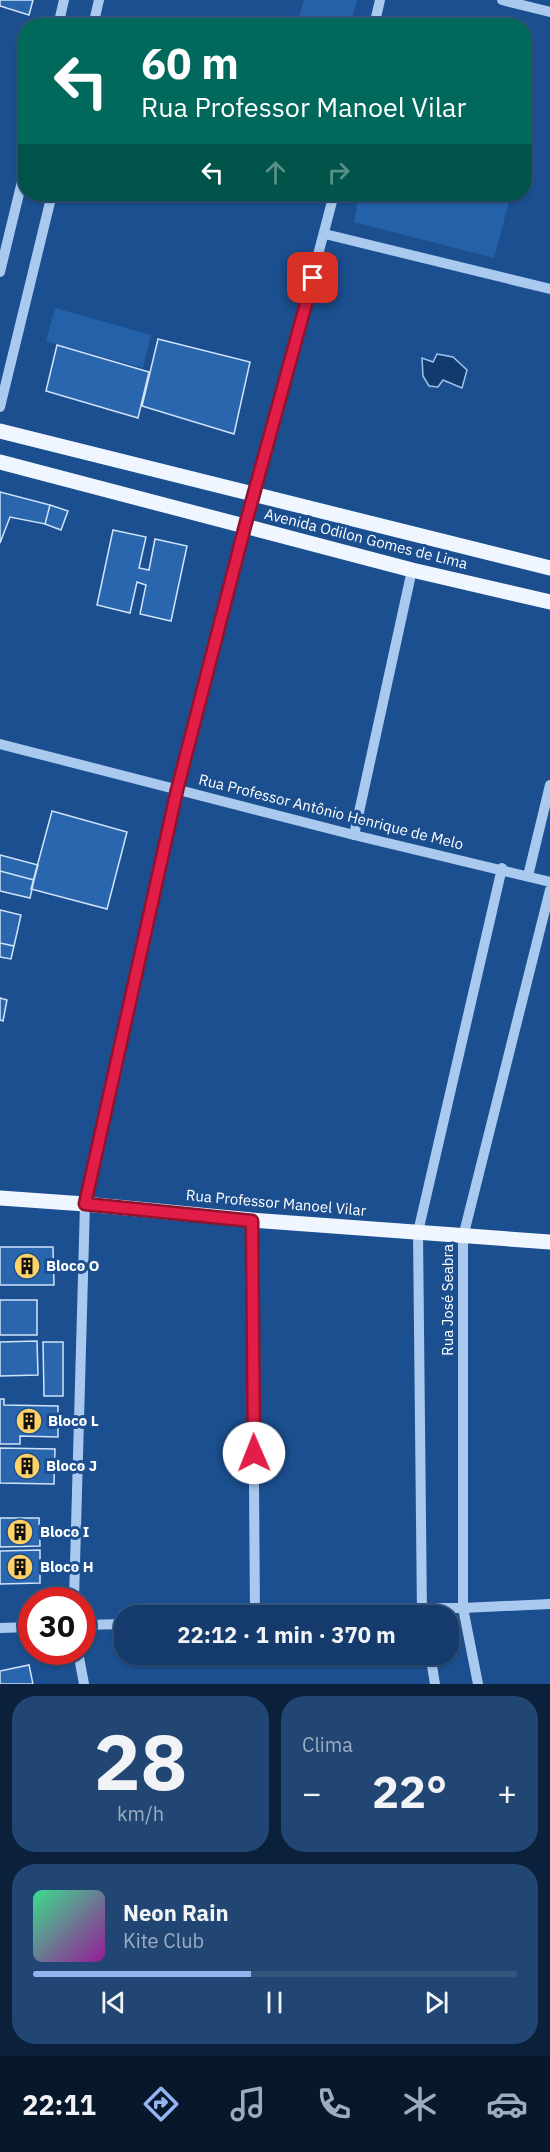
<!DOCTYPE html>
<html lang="pt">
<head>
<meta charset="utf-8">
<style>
  body { margin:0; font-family:"IBM Plex Sans",sans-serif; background:#214673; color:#f1f3f6; height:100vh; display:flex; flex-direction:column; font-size:22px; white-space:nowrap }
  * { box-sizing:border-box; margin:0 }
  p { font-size:20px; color:#9dadc1 }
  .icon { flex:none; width:33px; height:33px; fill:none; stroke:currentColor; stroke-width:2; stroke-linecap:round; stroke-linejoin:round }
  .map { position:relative; height:1684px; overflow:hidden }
  .panel { display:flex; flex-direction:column; gap:12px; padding:12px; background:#0b203b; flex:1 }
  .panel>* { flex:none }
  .top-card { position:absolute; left:18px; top:18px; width:514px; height:183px; border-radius:24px; box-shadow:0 2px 4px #0004,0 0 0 2px #33557e; background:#00695c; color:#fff; overflow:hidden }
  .speed { position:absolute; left:18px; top:1587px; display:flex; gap:12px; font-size:30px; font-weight:700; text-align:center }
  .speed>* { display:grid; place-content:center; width:78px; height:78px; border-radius:50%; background:#143b6b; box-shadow:0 2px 4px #0004,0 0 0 2px #33557e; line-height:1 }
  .speed .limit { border:9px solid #d22; background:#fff; color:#111 }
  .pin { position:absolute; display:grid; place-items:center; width:51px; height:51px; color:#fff; margin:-26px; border-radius:12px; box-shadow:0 3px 9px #0006 }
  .me { position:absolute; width:66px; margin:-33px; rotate:359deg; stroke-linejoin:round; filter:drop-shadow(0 0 4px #0008) }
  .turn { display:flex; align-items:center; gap:21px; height:126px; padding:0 24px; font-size:27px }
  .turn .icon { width:78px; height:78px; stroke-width:2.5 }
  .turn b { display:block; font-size:42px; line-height:51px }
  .lanes { display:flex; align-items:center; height:57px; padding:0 24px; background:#0003; justify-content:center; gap:30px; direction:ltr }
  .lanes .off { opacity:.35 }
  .big { font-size:45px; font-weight:700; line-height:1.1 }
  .panel .card { flex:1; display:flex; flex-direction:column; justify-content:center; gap:9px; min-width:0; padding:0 21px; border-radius:24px; background:#214673 }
  .panel .dial { align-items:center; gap:0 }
  .dial b { font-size:78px; line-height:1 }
  .song { display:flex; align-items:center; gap:18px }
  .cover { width:72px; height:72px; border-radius:9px; background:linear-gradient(135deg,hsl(150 70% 55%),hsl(300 70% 35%)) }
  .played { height:6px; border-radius:3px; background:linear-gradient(90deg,#95b2f1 45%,#33557e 45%) }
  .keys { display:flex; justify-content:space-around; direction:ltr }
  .heat { display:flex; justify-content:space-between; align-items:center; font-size:33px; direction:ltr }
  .panel .tiles { flex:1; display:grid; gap:12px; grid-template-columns:1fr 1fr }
  .card:last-child { grid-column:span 2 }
  .trip { position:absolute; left:114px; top:1605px; width:345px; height:60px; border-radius:24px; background:#143b6b; box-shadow:0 2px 4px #0004,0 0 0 2px #33557e; font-weight:700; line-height:60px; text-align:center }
  .menu { display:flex; height:96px; justify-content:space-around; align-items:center; background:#08182b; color:#9dadc1 }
  .menu .icon { width:42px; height:42px }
  .menu .on { color:#95b2f1 }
  .menu b { font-size:27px; color:#f1f3f6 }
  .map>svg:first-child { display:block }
  .green { fill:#2461a8 }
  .water { fill:#123a6d; stroke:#9cc4f0; stroke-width:1.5 }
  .building { fill:#2a66ad; stroke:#cfe3fa; stroke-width:1.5 }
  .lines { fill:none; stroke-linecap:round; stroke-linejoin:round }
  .minor { stroke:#a9c9ee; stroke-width:10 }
  .major { stroke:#f0f6ff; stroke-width:15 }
  .route-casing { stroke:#92132f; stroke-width:15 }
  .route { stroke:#e11d48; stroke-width:10 }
  .labels { text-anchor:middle; stroke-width:6; stroke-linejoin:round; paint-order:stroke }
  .street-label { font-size:15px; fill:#fff; stroke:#1b4f8f }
  .poi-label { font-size:15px; font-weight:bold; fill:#fff; stroke:#1b4f8f; text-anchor:start }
</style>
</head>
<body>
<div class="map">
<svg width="550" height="1684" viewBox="0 0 550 1684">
  <rect width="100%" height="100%" fill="#1b4f8f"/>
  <path class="green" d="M304,0H357L350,25H297Z
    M359,194H511L494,258L354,222Z
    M55,308L151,335L143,368L46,341Z"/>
  <path class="water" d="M437,354L453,357L467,370L462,388L443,380L438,387L429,386L423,376L422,358L433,362Z"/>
  <path class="building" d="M0,0H33L29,15L0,6Z
    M158,339L250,362L234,434L142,406Z
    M57,345L149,372L138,418L46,391Z
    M0,492L50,505L45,524L10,517L0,543Z
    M50,505L68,511L61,530L45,524Z
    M113,530L146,537L139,568L149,570L155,539L187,546L171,621L140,614L146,585L137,582L130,613L97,605Z
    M52,811L127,832L107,909L31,889Z
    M0,855L38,865L34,880L0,871Z
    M0,871L34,880L30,898L0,891Z
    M0,910L21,915L14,946L0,943Z
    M0,943L14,946L11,959L0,957Z
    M0,998L7,1000L3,1021L0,1020Z
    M0,1247H53L54,1285H0Z
    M0,1300H37V1335H0Z
    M37,1341L38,1375L0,1376V1342Z
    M43,1342H63V1396H44Z
    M0,1399H4V1405L58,1406V1437L20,1436V1444H0Z
    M0,1448L55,1449L54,1484L0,1483Z
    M0,1518H39L40,1546L0,1547Z
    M40,1550V1583L0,1584V1551Z
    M29,1665L33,1684H0V1671Z"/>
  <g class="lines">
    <path class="minor" d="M502,0L550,12
      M58,26L64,0
      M93,26L99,0
      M374,26L380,0
      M325,234L550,289
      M0,272L26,165
      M0,407L52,194
      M0,744L354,835L550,882
      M354,835L412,570
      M528,876L550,785
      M252,1220L255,1616
      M74,1600L85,1204L177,790L334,194
      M322,1616L420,1608H463L550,1604
      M422,1616L418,1232L502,868
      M82,1625L124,1624
      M0,1628L32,1627
      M78,1652L84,1684
      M430,1654L435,1684
      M478,1684L463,1608V1237L550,890"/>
    <path class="major" d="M0,431L550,568
      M0,462L412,570L550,602
      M0,1198L85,1204L252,1220L550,1242"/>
  </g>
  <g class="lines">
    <defs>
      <path id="route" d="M254,1453L252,1221L85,1204L177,790L245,526L313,278"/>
    </defs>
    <use href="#route" class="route-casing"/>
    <use href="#route" class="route"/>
  </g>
  <defs>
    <symbol id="building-disc" viewBox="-11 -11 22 22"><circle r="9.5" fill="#ffd166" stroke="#1b4f8f"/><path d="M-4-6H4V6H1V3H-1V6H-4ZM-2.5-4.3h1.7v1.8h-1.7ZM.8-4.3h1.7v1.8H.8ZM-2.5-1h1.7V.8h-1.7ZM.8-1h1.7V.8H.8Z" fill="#111"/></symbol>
  </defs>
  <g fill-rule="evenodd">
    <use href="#building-disc" x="12" y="1251" width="30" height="30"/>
    <use href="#building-disc" x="14" y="1406" width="30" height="30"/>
    <use href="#building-disc" x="12" y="1451" width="30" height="30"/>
    <use href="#building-disc" x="5" y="1517" width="30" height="30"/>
    <use href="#building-disc" x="5" y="1552" width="30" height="30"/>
  </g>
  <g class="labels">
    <g class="street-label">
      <text transform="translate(366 539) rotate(14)" y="5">Avenida Odilon Gomes de Lima</text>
      <text transform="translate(331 812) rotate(14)" y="5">Rua Professor Antônio Henrique de Melo</text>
      <text transform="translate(276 1203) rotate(5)" y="5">Rua Professor Manoel Vilar</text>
      <text transform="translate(448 1300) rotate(-90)" y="5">Rua José Seabra</text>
    </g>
    <g class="poi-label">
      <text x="46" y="1271">Bloco O</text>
      <text x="48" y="1426">Bloco L</text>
      <text x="46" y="1471">Bloco J</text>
      <text x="40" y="1537">Bloco I</text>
      <text x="40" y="1572">Bloco H</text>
    </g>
  </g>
</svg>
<div class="speed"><div class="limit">30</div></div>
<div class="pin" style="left:313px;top:278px;background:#d93025"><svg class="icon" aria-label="arrive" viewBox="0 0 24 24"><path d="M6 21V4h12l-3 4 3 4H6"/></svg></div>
<svg class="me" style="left:254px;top:1453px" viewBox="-20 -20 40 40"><circle r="19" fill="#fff"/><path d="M0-13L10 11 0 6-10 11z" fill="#e11d48"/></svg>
<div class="trip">22:12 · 1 min · 370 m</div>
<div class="top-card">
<div class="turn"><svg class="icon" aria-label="left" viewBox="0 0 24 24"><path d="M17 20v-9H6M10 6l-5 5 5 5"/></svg><div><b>60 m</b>Rua Professor Manoel Vilar</div></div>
<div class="lanes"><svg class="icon" aria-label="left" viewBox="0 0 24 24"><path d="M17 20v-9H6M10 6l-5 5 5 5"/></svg><svg class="icon off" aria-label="ahead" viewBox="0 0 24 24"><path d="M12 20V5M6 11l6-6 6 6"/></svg><svg class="icon off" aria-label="right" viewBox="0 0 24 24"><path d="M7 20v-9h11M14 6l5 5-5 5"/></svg></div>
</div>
</div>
<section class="panel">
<div class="tiles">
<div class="card dial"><b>28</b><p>km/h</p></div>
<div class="card"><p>Clima</p>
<div class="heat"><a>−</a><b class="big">22°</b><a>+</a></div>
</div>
<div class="card">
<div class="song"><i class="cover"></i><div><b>Neon Rain</b><p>Kite Club</p></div></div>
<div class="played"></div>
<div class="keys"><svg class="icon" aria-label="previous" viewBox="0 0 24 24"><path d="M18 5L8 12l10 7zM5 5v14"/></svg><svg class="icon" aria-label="pause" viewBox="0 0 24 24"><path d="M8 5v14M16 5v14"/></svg><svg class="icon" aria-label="next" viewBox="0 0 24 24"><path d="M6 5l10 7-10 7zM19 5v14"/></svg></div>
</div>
</div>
</section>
<nav class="menu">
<b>22:11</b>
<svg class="icon on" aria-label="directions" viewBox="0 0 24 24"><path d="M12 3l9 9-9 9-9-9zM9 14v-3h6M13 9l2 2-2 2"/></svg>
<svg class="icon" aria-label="music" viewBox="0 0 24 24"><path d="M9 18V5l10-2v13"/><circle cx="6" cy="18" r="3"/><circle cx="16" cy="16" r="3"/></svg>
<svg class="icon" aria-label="phone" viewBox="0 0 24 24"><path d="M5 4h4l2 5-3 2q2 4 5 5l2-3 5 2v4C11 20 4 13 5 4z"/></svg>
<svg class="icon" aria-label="climate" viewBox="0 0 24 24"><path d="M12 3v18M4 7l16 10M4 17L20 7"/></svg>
<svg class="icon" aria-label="car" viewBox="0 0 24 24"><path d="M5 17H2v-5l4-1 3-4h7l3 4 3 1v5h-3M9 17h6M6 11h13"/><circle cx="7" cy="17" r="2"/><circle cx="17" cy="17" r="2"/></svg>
</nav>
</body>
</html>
